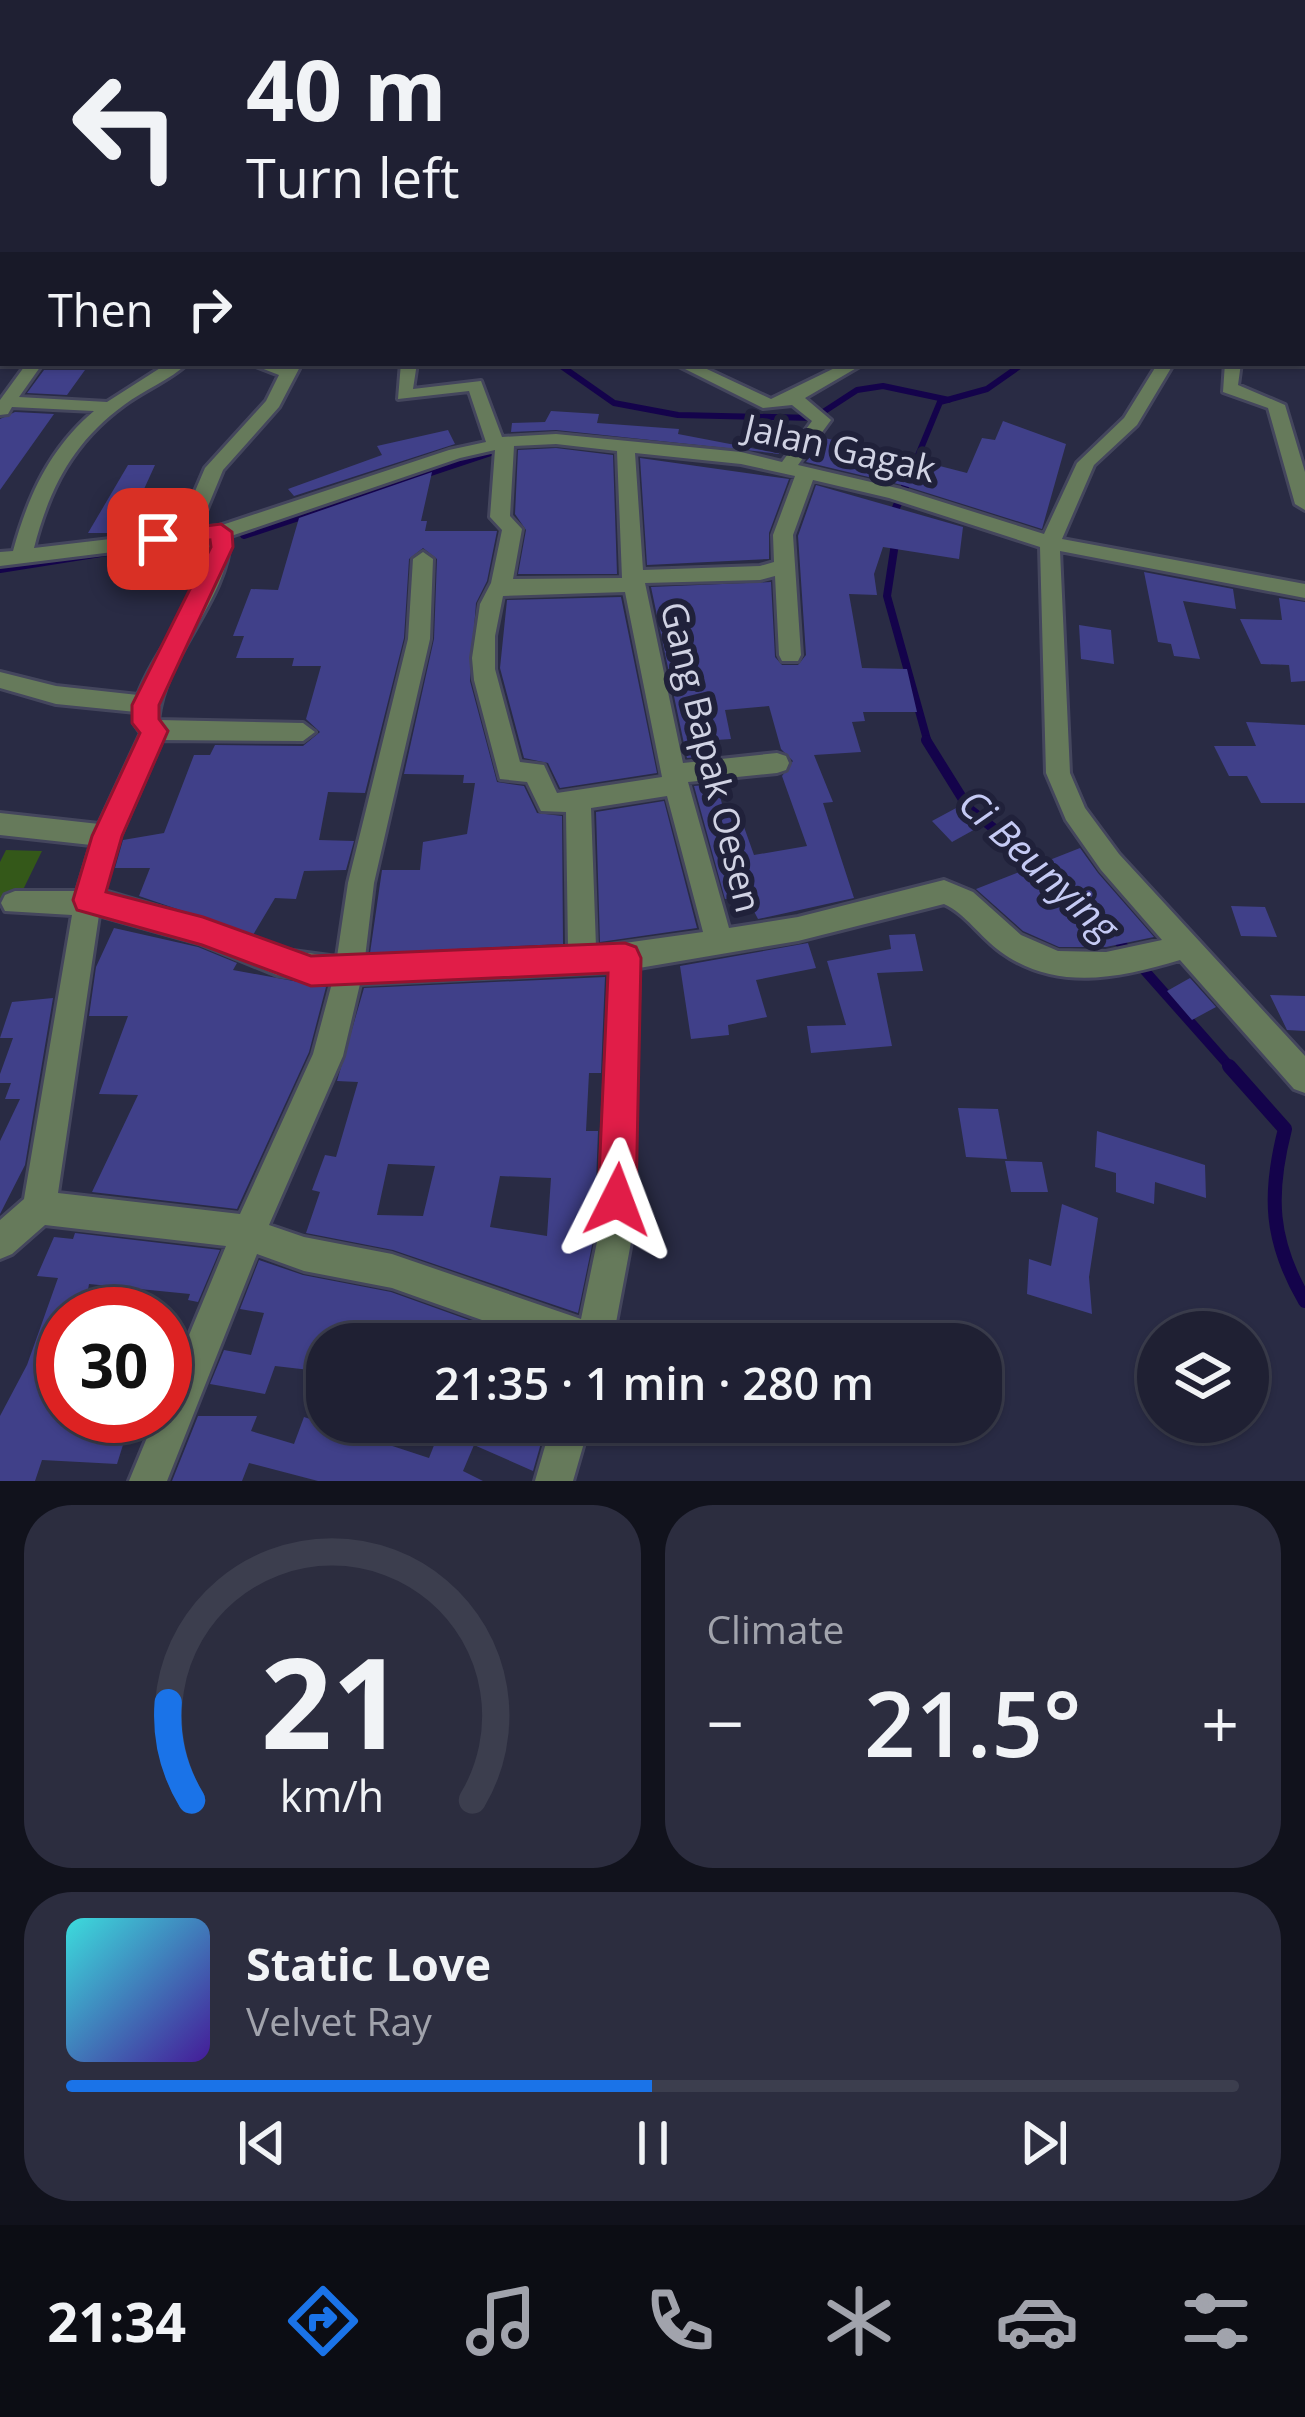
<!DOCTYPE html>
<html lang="en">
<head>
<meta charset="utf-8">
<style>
  body { margin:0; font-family:"Open Sans",sans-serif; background:#2c2d3f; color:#f1f3f6; height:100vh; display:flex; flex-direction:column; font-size:45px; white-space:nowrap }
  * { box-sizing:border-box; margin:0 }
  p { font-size:39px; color:#a1a3ac }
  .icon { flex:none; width:66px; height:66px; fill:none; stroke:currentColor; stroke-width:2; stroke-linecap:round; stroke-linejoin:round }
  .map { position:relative; height:1481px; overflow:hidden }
  .drawer { display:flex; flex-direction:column; gap:24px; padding:24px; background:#11121c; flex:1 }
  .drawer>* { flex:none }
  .guide { position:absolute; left:0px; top:0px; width:1305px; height:366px; box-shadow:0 3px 9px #0004,0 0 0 3px #3c3e4e; background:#1f2033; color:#f1f3f6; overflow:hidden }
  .controls { position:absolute; left:1137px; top:1311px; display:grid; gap:24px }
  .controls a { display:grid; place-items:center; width:132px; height:132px; border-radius:50%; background:#1f2033; box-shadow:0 3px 9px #0004,0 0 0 3px #3c3e4e; font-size:60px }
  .speed { position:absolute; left:36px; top:1287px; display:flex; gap:24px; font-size:60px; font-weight:700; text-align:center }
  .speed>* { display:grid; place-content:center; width:156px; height:156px; border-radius:50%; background:#1f2033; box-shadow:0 3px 9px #0004,0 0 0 3px #3c3e4e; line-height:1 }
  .speed .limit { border:18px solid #d22; background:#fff; color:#111 }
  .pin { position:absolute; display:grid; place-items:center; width:102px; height:102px; color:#fff; margin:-51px; border-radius:24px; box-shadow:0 6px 18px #0006 }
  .me { position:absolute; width:132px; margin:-66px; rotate:3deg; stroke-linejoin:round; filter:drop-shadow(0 0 9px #0008) }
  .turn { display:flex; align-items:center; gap:42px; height:252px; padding:0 48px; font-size:54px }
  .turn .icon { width:156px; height:156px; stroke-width:2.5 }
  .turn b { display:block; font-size:84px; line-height:102px }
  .then { display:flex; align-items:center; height:114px; padding:0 48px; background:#0003; gap:24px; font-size:45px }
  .big { font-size:90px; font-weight:600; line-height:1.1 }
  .drawer .tile { flex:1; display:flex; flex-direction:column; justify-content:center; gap:18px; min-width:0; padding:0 42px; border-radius:48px; background:#2c2d3f }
  .drawer .dial { align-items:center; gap:0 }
  .dial svg { height:312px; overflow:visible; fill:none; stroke:#3c3e4e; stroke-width:7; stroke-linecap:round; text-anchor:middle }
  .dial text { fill:#f1f3f6; stroke:none }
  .song { display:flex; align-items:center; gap:36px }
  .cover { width:144px; height:144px; border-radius:18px; background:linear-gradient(135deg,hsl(180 70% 55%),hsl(260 70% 35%)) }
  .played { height:12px; border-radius:6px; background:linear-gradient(90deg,#1a73e8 50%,#3c3e4e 50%) }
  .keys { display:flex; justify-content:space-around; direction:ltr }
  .heat { display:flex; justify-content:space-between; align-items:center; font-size:66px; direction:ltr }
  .drawer .tiles { flex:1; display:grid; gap:24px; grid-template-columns:1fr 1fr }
  .tile:last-child { grid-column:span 2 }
  .trip { position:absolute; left:306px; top:1323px; width:696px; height:120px; border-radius:48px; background:#1f2033; box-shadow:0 3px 9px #0004,0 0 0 3px #3c3e4e; font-weight:600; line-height:120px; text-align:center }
  .tab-bar { display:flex; height:192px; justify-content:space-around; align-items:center; background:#0c0d14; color:#a1a3ac }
  .tab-bar .icon { width:84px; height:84px }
  .tab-bar .on { color:#1a73e8 }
  .tab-bar b { font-size:54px; color:#f1f3f6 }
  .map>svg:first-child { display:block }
  .green { fill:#345819 }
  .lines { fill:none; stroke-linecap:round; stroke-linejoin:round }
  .stream-far3 { stroke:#14034b; stroke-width:6 }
  .stream-far2 { stroke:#14034b; stroke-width:8 }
  .stream-far1 { stroke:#14034b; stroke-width:10 }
  .stream { stroke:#14034b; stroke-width:14 }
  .building { fill:#404089; fill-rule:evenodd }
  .service-casing { stroke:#44465d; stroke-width:22 }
  .minor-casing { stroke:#44465d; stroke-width:6 }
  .tertiary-casing { stroke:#44465d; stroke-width:30 }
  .secondary-casing { stroke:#44465d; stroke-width:6 }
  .service { stroke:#667a5b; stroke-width:16 }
  .minor { fill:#667a5b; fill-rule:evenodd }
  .tertiary { stroke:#667a5b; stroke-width:24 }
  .secondary { fill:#85a573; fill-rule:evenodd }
  .route { fill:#e11d48; stroke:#92132f; stroke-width:3 }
  .labels { text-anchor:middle; stroke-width:12; stroke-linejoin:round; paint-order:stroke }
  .street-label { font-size:36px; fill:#d0d2e3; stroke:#20213a }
  .water-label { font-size:39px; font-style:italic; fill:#c5caf4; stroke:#20213a }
</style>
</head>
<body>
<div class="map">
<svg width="1305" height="1481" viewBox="0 0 1305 1481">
  <rect width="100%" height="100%" fill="#292b44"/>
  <path class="green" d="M6,850L42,851L18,900H0V862Z"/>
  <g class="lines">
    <path class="stream-far3" d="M557,363L614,403L678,415L814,418L857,390L883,386L949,400
      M389,487L500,450
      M905,487L940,402L987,389L1024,363"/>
    <path class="stream-far2" d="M893,515L906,484
      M244,535L398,484
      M896,537L887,596L928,743
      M0,569L113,551"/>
    <path class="stream-far1" d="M926,740L969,809L1047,870
      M1115,937L1232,1069"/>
    <path class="stream" d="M1229,1066L1285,1129C1268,1195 1270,1241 1305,1301"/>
  </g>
  <path class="building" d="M44,370H85L67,395L27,393Z
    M551,411L599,414L597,423L679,429L678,434L782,454L556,430L511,432L512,423L545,422Z
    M15,412L54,414L0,490V419Z
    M1003,421L1066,444L1042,529L902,485L806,462L824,438L839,441L832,455L883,467L889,453L967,473L982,438L995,440Z
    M448,430L455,444L294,496L288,489L382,455L377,446Z
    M556,448L613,455L617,574H518L526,530L515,514L518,450Z
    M640,458L789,479L769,533V559L647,565Z
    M128,465H155L124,533H88Z
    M432,472L421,521H427L425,531H497L487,581L476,603L470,681L497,782L524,786L537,813L562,816L563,944L370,953L382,870H420L423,842L467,834L475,783H463L464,775L404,774L434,639L437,559L423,548L409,559L404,638L365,793L328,792L319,840L354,841L346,870L304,871L296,899L275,898L253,935L139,896L150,868H115L123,840L164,833L194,755H210L215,745L303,746L320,732L306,719L321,666H292L294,658H236L244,636H233L251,589L278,590L299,518Z
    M816,485L963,527L959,559L883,547L874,574L877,595L849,594L862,668L907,669L917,712H863L865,721L852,722L861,752L814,755L833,802L823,803L854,898L758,919L746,896L725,899L694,786L717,784L725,816L739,813L754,855L807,846L782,776L793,761L781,749L769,706L725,710L731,739L716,740L718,755L687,758L651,587L771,582L775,657L782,665H798L806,655L798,536Z
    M1144,572L1233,589L1236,609L1183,601L1200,659L1174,656L1171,644L1158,642Z
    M621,597L657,773L560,788L548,763L524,758L500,668L507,600Z
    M1279,598L1305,602V681L1291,682L1289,665L1261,664L1240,619L1282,620Z
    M1079,625L1111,630L1114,664L1081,659Z
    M1246,722L1305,725V803H1261L1247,776H1229L1214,746H1256Z
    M664,801L697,928L600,942L596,812Z
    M958,807L979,827L952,842L932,821Z
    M1080,848L1098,873L1154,937L1106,947H1059L1023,931L976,889Z
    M1231,906L1265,907L1277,937L1241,936Z
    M114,928L198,947L237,963L233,970L326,987L309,1052L237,1209L92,1192L138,1095L99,1094L128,1016H89L96,967Z
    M915,934L923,971L877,973L892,1046L811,1053L807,1026L846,1025L827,961L891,949L889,935Z
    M808,943L816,968L756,980L767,1017L728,1025L729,1035L691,1039L680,966Z
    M605,977L601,1073H589L586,1131H598L594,1236L578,1313L393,1250L306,1233L320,1192L312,1190L325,1155L336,1157L358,1082L337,1081L364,988ZM388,1164L435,1166L423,1216L377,1215ZM500,1176L551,1178L547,1236L490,1227Z
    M1190,978L1216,1007L1192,1020L1167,991Z
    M1270,995L1305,996V1031L1287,1030Z
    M53,998L25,1165L0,1214V1141L20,1099H5L11,1083H0V1074L13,1038H0L12,1002Z
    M958,1108L998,1109L1007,1159L966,1157Z
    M1097,1131L1205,1165L1206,1198L1155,1182L1154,1204L1116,1192V1173L1095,1167Z
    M1005,1161L1042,1162L1048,1192H1011Z
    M1062,1204L1098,1218L1089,1277L1092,1314L1027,1294L1029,1259L1051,1266Z
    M75,1233L220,1250L198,1302L188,1300L190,1294L89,1284L84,1314H63V1416H132L117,1464L42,1460L35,1481H0V1416L27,1365L58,1278L37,1276L54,1237L73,1239Z
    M259,1260L303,1275L391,1292L536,1344H327V1372L275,1366L265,1394L210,1384L224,1350L251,1355L264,1313L240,1309Z
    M198,1416H257L251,1431L294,1444L304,1417L429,1458L440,1430L423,1422H547L533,1471L474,1445L463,1471L483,1481H318L249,1463L242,1481H172Z"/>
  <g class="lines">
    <defs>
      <path id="service" d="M1290,0L1295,3"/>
      <path id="minor" d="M304,0H314L315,3H305Z
        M401,0H411L412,3H402Z
        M541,0H551L554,3H544Z
        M629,0H641L644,3H632Z
        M716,0H728L732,3H720Z
        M859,0H871L875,3H863Z
        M3,8V14L0,15V9Z
        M1302,51L1305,52V58L1302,57Z
        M1302,100H1305V108H1302Z
        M1302,142L1305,143V151L1302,150Z
        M0,175H3V183H0Z
        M1302,211L1305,212V222L1302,221Z
        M0,267H3V275H0Z
        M3,291V303L0,304V292Z
        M27,363H43L19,397L107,402L168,363H188C170,380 144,390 124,405C73,442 49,489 34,548L178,531L205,468L266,401L279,375L248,363L284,366L302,363L279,407L223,470L199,528L219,526L449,450L486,442L469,391L398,399L401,363H417L413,389L481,381L502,437L556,434L741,452L782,462L812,421L792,405L763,408L673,363H694L771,399L845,363H865L805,398L831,420L798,465L901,489L1044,534L1077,463L1124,418L1158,363H1174L1137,425L1094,465L1062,539L1305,584V598L1060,551L1070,773L1085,808L1119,854L1305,1056V1093L1294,1089L1180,960C1120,978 1056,992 1001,952C980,937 966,914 944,904L798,941L639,968L632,1237L612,1344H549L392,1288L304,1271L257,1254L167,1481H129L156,1416H165V1393L226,1246L45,1225L12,1254L0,1259V1220L24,1199L72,915L5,911L1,903L5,895L15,891H77L91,845L0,835V813L99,824L141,733L134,723L136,712L56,704L0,688V672L56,686L138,695C158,642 206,598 210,540L0,566V552L13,551C28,496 50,448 94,411L12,407L8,414L0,415V400ZM556,444L617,451L622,578L513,579L522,529L510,516L514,446ZM495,450L490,517L502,530L491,583L480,604L472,658L474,680L500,779L527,782L541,811L566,812L568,948L365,958L374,883L430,639L433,559L423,552L413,559L408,639L348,883L337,957L278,949L203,920L104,891L120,836L162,740L303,741L315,732L303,723L158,720C166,651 226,605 231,536L460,458ZM635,453L741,464L795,476L773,535L774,562L760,566L643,570ZM813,480L889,498L1040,547L1046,773L1066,820L1101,870L1162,940L1106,952L1058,951L1021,935L973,892L944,880L798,917L729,928L688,782L777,773L786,770L789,763L786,756L777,753L683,763L645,583L760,580L775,576L779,655L782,661H798L801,655L793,535ZM625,592L662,777L557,793L544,765L520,762L495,669V636L503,596ZM667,796L703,932L596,947L591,808ZM99,915L199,943L277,975L332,983L313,1054L240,1214L58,1193ZM610,972L598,1237L581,1319L392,1254L304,1237L269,1225L343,1056L360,984Z
        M1225,363H1241L1238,385L1285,405L1305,472V510L1295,504L1268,408L1223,392Z
        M552,1422H590L573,1481H535Z"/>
      <path id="tertiary" d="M0,103L3,102"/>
      <path id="secondary" d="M205,0L202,3H192L195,0Z
        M3,145V153L0,154V146Z"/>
    </defs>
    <use href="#service" class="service-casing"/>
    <use href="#minor" class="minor-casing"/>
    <use href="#tertiary" class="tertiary-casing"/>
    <use href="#secondary" class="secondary-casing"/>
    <use href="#service" class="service"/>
    <use href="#minor" class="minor"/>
    <use href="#tertiary" class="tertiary"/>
    <use href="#secondary" class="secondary"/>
  </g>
  <path class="route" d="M221,524L232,532L233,547L159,705V719L168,731L122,836L106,892L203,917L311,956L625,943L636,947L641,958L636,1200L630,1213L617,1219L603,1213L598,1200L608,973L311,986L202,945L77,910L73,900L92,836L140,733L132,723V705L211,547L210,540L158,547L147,539L158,532Z"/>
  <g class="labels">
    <g class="street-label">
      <text transform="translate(840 448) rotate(13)" y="13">Jalan Gagak</text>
      <text transform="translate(711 757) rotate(76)" y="13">Gang Bapak Oesen</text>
    </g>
    <g class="water-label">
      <text transform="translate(1039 865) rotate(43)" y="14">Ci Beunying</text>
    </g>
  </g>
</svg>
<div class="controls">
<a><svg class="icon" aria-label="layers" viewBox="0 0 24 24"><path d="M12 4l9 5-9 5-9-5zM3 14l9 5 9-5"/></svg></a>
</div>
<div class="speed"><div class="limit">30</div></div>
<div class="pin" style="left:158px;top:539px;background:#d93025"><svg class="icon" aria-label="arrive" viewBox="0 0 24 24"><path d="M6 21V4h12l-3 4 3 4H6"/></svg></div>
<svg class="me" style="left:617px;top:1200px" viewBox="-20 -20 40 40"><path d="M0-17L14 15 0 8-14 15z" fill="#e11d48" stroke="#fff" stroke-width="4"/></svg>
<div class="trip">21:35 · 1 min · 280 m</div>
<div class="guide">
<div class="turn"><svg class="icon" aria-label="left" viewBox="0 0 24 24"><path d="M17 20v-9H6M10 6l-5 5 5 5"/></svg><div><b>40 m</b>Turn left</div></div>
<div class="then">Then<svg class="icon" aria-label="right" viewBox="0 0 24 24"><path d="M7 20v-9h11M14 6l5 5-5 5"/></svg></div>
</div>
</div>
<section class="drawer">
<div class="tiles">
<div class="tile dial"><svg viewBox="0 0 100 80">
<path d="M14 69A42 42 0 1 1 86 69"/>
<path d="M14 69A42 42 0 0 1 8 44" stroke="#1a73e8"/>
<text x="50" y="56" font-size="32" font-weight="700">21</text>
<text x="50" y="72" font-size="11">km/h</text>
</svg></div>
<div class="tile"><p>Climate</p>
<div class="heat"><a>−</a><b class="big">21.5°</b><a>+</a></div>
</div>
<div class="tile">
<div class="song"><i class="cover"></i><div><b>Static Love</b><p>Velvet Ray</p></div></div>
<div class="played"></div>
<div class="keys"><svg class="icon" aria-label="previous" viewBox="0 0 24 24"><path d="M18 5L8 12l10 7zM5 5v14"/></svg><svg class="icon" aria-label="pause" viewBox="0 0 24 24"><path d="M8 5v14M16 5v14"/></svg><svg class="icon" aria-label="next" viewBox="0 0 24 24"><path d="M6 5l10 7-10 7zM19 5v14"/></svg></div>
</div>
</div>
</section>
<nav class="tab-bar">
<b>21:34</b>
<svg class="icon on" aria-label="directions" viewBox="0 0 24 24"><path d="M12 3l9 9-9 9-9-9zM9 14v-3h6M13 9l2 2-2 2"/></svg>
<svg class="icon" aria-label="music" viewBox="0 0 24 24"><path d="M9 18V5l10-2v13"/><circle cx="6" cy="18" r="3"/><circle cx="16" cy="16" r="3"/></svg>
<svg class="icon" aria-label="phone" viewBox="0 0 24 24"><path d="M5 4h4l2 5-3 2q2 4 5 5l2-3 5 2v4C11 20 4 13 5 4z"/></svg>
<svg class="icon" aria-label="climate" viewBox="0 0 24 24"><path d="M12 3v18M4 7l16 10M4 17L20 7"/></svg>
<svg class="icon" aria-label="car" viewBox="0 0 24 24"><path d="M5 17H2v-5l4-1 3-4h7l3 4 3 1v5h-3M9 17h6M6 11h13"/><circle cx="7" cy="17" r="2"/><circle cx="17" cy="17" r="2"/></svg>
<svg class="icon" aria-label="filters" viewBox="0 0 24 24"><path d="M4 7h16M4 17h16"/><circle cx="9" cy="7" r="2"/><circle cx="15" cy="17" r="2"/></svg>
</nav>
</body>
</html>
